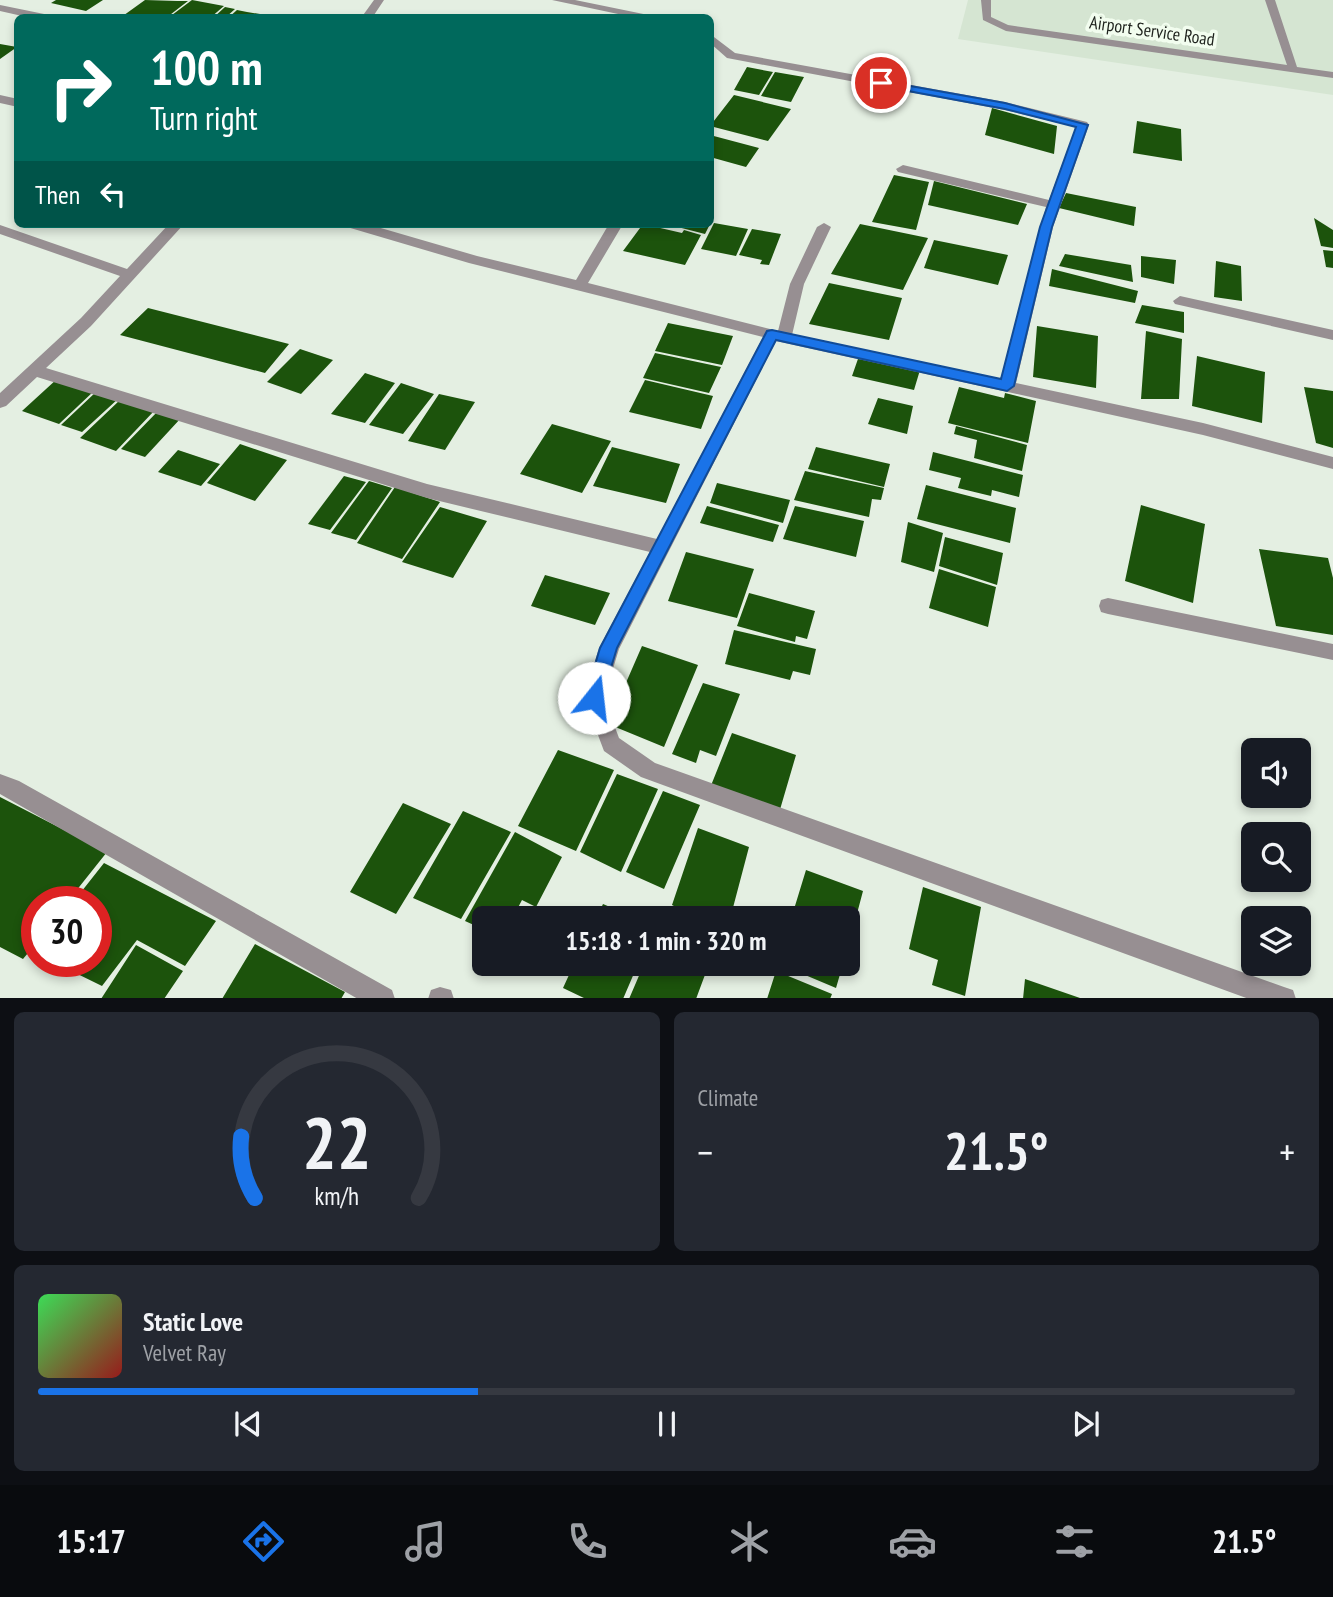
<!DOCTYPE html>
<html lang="en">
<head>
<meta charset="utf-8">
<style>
  body { margin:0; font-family:"PT Sans Narrow",sans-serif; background:#242831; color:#f1f3f6; height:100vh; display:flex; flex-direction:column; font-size:26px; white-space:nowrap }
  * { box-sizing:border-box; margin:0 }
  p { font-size:23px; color:#9ea1a6 }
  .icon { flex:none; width:38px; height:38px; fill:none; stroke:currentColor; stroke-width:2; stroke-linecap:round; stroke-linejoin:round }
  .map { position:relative; height:998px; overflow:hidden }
  .panel { display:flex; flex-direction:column; gap:14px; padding:14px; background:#0d0f14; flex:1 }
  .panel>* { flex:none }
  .hud { position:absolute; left:14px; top:14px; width:700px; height:214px; border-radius:10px; box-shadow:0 4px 10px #0003; background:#00695c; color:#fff; overflow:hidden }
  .controls { position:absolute; left:1241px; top:738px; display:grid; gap:14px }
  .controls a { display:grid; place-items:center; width:70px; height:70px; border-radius:10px; background:#171b24; box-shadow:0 4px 10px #0003; font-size:35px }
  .speed { position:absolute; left:21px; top:886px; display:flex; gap:14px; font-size:35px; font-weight:700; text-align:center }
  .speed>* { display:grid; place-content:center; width:91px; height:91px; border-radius:50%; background:#171b24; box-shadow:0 4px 10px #0003; line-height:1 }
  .speed .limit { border:10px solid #d22; background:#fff; color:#111 }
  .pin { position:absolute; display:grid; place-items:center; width:60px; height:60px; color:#fff; margin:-30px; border:4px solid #fff; border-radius:50%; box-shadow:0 2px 7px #0007 }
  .me { position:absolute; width:77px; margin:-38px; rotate:16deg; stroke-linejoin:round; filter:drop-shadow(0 0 5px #0008) }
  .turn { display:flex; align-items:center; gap:24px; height:147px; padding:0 21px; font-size:32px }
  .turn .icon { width:91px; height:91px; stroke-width:2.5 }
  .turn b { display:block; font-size:49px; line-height:60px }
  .then { display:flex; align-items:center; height:66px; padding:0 21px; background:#0003; gap:14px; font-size:26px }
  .big { font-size:52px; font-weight:800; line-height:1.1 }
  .panel .widget { flex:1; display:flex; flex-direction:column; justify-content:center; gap:10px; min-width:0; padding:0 24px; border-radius:10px; background:#242831 }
  .panel .dial { align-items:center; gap:0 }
  .dial svg { height:182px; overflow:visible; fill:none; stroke:#363941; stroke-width:7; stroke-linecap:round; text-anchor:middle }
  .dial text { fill:#f1f3f6; stroke:none }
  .song { display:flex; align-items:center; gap:21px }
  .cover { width:84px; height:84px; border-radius:10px; background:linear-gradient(135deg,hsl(130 70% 55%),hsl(0 70% 35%)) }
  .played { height:7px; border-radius:4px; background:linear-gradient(90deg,#1a73e8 35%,#363941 35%) }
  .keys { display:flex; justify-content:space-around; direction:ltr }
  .heat { display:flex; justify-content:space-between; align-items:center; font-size:38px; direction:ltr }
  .panel .tiles { flex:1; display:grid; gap:14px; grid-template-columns:1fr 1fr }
  .widget:last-child { grid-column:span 2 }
  .trip { position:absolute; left:472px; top:906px; width:388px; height:70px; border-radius:10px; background:#171b24; box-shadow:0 4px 10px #0003; font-weight:800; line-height:70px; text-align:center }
  .tab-bar { display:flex; height:112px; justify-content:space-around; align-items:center; background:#090b0e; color:#9ea1a6 }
  .tab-bar .icon { width:49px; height:49px }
  .tab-bar .current { color:#1a73e8 }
  .tab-bar b { font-size:32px; color:#f1f3f6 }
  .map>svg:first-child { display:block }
  .built { fill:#d5e5d2 }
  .building { fill:#1c530c }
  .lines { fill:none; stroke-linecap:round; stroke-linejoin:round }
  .service { fill:#978f92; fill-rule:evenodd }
  .minor { fill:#978f92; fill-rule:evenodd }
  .route { fill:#1a73e8; stroke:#114b97; stroke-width:2 }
  .labels { text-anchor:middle; stroke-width:7; stroke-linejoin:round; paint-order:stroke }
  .far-street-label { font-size:18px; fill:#1d211c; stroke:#f2fdef }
</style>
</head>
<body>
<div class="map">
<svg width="1333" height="999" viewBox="0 0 1333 999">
  <rect width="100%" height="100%" fill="#e4efe2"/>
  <path class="built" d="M968,0H1333V95L958,39Z"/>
  <path class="building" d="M56,0H103L86,11L51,3Z
    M145,0L177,1H188L166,18H120Z
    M192,0L224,6L210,18H168Z
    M225,7L235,9L225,18H213Z
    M237,10L247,12L260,14L256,18H228Z
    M0,44L17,47L0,59Z
    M747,67L773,72L759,95L734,90Z
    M775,72L804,77L791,102L761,96Z
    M734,95L791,109L768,141L710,126Z
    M992,108L1057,126L1054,154L985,135Z
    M1137,121L1181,129L1182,161L1133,153Z
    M710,135L759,148L746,167L710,157Z
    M894,175L929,182L916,230L872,222Z
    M934,181L1027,204L1018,225L928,205Z
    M1066,193L1136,207L1134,226L1059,208Z
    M1314,218L1333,230V248L1321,246Z
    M714,223L748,229L736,256L701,249Z
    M643,224L682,233L684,230L701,235L685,265L623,251Z
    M666,224H710L705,234Z
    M860,224L928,238L903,290L831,274Z
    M752,229L781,234L769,265L760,264L762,260L739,255Z
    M934,240L1008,255L998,285L924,268Z
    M1323,250L1333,251V268L1326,267Z
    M1065,254L1131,265L1133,282L1059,266Z
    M1141,256L1176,260L1174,284L1141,277Z
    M1216,261L1241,266L1242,301L1214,297Z
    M1052,269L1138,291L1135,303L1049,286Z
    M829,283L902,298L889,340L809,324Z
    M1142,305L1184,312V333L1135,323Z
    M148,308L289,344L265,373L120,335Z
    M668,323L733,336L722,365L655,351Z
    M1037,326L1098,336L1096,388L1033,377Z
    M1146,331L1182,339L1179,399H1141Z
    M300,349L333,360L301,394L267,382Z
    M655,353L721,367L709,393L643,378Z
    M859,356L920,370L914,390L852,376Z
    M1197,356L1265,372L1262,423L1192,406Z
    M365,373L395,383L365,423L331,414Z
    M57,379L94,391L59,424L22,411Z
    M645,380L713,396L701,429L629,412Z
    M401,383L434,394L403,434L369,425Z
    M959,387L1004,398L1005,393L1036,401L1028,443L948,423Z
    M1304,387L1333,391V448L1316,443Z
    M97,391L119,398L82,432L61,425Z
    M439,394L475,402L445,450L408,441Z
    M878,398L913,406L907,434L868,424Z
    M120,400L155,410L116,451L80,438Z
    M159,410L181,418L145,457L121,449Z
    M552,424L611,441L582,493L520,474Z
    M956,426L1027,445L1022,471L974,458L977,440L954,434Z
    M240,444L287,460L255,501L207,483Z
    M612,447L680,464L666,503L593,486Z
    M816,447L890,464L884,487L808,469Z
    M178,450L220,464L201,486L158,472Z
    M933,452L1023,475L1019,497L992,490L991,496L958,488L961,478L929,470Z
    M805,471L884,488L881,500L872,499L869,517L794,500Z
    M344,476L366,482L330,530L308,524Z
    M369,481L392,488L356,540L331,533Z
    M717,483L790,500L783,523L710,503Z
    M926,485L1016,508L1010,543L917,519Z
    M395,487L440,502L402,559L357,543Z
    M1141,505L1205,524L1193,603L1125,581Z
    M707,506L779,525L773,542L700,523Z
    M795,506L864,521L856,557L783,539Z
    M440,507L487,521L453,578L402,562Z
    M908,522L943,533L934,572L901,562Z
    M945,537L1003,553L997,585L939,566Z
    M1259,549L1328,558L1333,578V635L1276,626Z
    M686,552L754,569L737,618L668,601Z
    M939,569L996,587L988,627L929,608Z
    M545,575L610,593L595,625L531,606Z
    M749,593L815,611L807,639L796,636L795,642L737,626Z
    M734,630L816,649L810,675L793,671L790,680L725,664Z
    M642,646L698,665L664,747L608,724Z
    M703,683L740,694L716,756L700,750L696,763L672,754Z
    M732,733L796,755L779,813L710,788Z
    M558,750L614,770L576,851L518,826Z
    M617,774L658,789L621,872L580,852Z
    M663,791L700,805L664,889L626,872Z
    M0,797L107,852L68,901H37V942L23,959L0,947Z
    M403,803L451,824L396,914L350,892Z
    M463,811L511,832L461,919L413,898Z
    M698,828L749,847L730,919H699L672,905Z
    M515,832L562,857L536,907L522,900L512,919H485V930L465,921Z
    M104,863L216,921L185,966L137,940L102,986L51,961H96V901H74Z
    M806,870L863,891L850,940L849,919H791Z
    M923,887L981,907L965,996L932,985L938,960L909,949Z
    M603,904L638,919H596Z
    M255,944L345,992L341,999H222Z
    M136,945L183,971L164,999H101Z
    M574,964H638L623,999H586L563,988Z
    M644,964H709L696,999H629Z
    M779,964H843L836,988Z
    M776,971L832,994L830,999H767Z
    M1025,979L1080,998V999H1023Z"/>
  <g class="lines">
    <path class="service" d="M981,0H991V17L1008,25L1287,65L1265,0H1275L1297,67L1333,72V78L1006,31L983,20Z"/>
    <path class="minor" d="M374,0H384L372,18H361Z
      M552,0H575L663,18H637Z
      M0,5L49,15L54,18H31L0,11Z
      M710,34L735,53L1005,102L1087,122L1089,125L1053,227L1016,383L1203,423L1333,457V469L1203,435L776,341L619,649L604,698L619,738L655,763L1284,987L1293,990L1296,999H1249L641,777L604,751L584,698L599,648L650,552L427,498L37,377L6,406L0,408V393L81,318L120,276L0,234V225L127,269L169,224H184L91,326L46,368L427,484L657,539L763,337L469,263L347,227L345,224H367L477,256L576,280L609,224H623L588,283L778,331L790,284L817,227L824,223L831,227L804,284L792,335L1001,379L1046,207L898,172L896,169L903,165L1049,200L1076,127L1005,110L727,58L710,43Z
      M0,95L18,99V107L0,103Z
      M1180,296L1333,330V340L1175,304L1173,301Z
      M1108,598L1333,644V660L1108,614L1101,612L1099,606L1101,600Z
      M0,774L19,781L392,990L395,999H358L0,794Z
      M440,987L451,990L454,999H428L431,990Z"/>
  </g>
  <path class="route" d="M877,80L1005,103L1088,125L1052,227L1014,386L1007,391L776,340L617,648L600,704L594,706L587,704L585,698L600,648L767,331L772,330L1001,379L1040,227L1076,127L1005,109L881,86L876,83Z"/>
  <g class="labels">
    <g class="far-street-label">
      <text transform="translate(1152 31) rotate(8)" y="6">Airport Service Road</text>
    </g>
  </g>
</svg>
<div class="controls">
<a><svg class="icon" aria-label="sound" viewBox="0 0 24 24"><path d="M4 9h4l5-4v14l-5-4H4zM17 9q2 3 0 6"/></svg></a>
<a><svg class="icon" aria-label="search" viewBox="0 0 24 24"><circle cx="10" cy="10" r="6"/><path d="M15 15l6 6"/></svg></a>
<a><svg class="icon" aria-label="layers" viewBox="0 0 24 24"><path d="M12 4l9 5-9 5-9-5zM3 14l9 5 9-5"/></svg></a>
</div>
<div class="speed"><div class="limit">30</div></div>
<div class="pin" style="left:881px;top:83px;background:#d93025"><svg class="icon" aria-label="arrive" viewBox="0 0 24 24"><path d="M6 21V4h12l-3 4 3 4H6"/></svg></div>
<svg class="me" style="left:594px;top:698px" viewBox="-20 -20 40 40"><circle r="19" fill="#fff"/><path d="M0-13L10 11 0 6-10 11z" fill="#1a73e8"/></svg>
<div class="trip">15:18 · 1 min · 320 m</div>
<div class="hud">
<div class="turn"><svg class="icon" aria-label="right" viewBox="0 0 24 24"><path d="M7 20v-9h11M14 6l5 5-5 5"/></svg><div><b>100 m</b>Turn right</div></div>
<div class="then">Then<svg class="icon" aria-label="left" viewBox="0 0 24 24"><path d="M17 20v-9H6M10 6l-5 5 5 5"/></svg></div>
</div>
</div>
<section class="panel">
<div class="tiles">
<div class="widget dial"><svg viewBox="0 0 100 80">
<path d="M14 69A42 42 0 1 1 86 69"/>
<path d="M14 69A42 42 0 0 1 8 42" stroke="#1a73e8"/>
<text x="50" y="56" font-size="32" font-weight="700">22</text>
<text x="50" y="72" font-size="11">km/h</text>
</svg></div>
<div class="widget"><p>Climate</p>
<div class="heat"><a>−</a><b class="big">21.5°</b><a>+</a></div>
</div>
<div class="widget">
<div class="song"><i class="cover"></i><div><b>Static Love</b><p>Velvet Ray</p></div></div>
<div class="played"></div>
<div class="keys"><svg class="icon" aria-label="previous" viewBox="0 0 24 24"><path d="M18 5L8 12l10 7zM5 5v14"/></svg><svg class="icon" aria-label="pause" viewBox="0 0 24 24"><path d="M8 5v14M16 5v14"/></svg><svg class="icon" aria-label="next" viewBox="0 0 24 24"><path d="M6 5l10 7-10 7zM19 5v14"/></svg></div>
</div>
</div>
</section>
<nav class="tab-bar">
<b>15:17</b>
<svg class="icon current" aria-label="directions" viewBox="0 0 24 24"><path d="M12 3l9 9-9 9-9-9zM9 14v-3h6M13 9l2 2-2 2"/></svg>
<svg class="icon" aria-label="music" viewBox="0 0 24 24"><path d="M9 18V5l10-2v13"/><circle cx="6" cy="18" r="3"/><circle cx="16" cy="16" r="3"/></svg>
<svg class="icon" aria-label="phone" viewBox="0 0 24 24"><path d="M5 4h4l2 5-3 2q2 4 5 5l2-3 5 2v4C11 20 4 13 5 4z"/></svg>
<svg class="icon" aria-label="climate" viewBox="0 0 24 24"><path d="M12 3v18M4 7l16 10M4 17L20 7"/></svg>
<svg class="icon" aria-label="car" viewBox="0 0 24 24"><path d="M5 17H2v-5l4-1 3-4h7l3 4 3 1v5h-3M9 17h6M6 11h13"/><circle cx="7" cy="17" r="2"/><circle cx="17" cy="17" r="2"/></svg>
<svg class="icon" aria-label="filters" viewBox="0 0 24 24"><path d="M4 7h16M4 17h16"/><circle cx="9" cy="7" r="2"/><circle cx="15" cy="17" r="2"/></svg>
<b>21.5°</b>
</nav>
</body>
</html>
